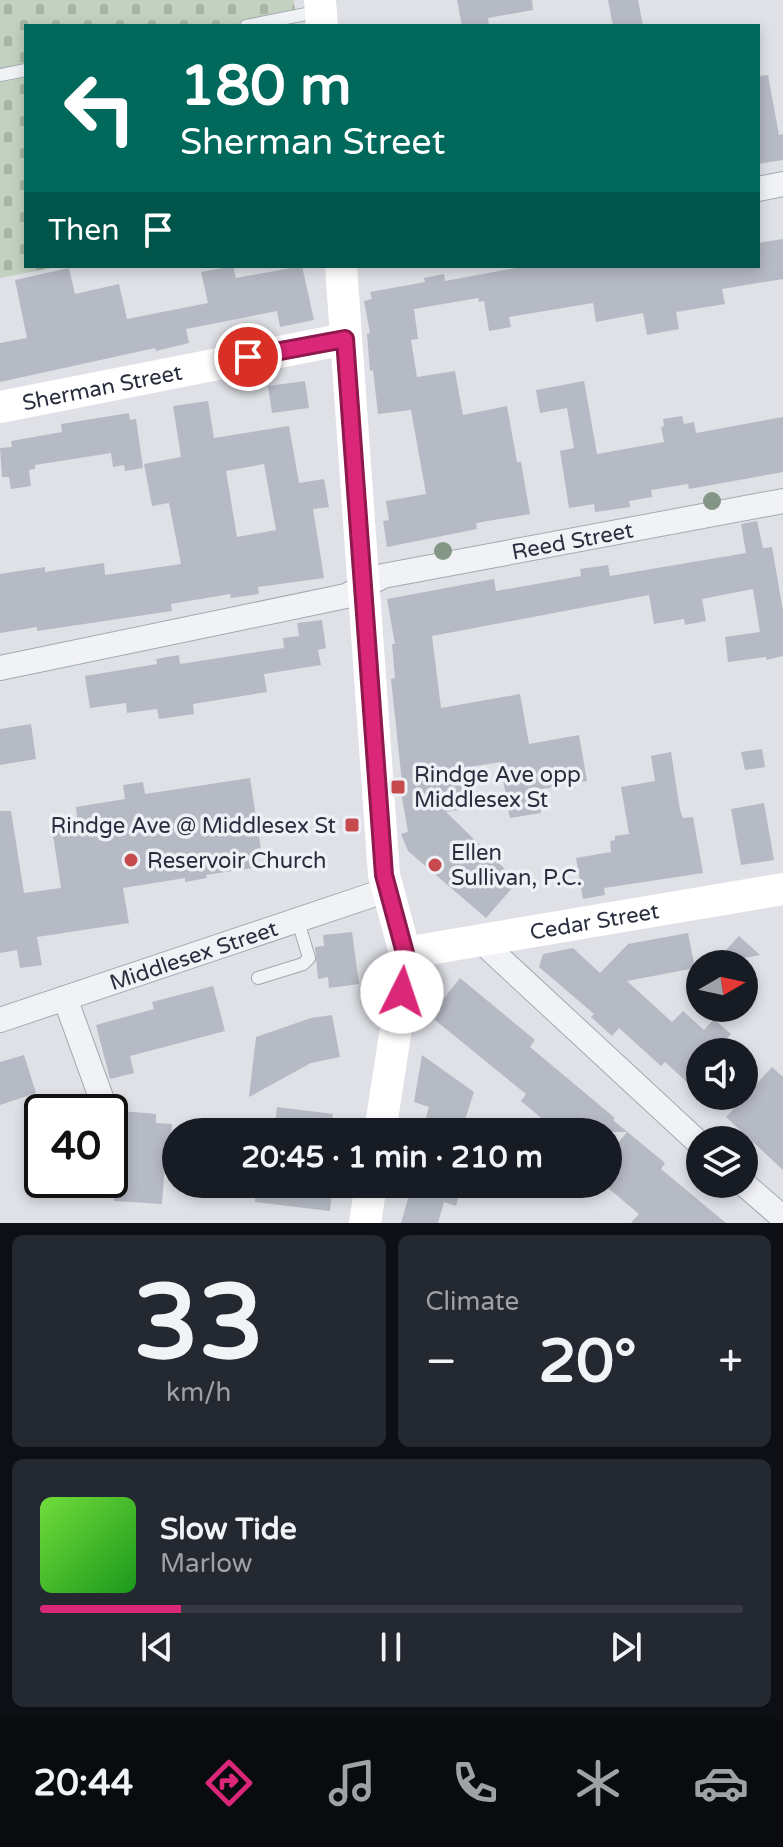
<!DOCTYPE html>
<html lang="en">
<head>
<meta charset="utf-8">
<style>
  body { margin:0; font-family:"Varela Round",sans-serif; background:#242831; color:#f1f3f6; height:100vh; display:flex; flex-direction:column; font-size:30px; white-space:nowrap }
  * { box-sizing:border-box; margin:0 }
  p { font-size:26px; color:#9ea1a6 }
  .icon { flex:none; width:44px; height:44px; fill:none; stroke:currentColor; stroke-width:2; stroke-linecap:round; stroke-linejoin:round }
  .map { position:relative; height:1223px; overflow:hidden }
  .drawer { display:flex; flex-direction:column; gap:12px; padding:12px; background:#0d0f14; flex:1 }
  .drawer>* { flex:none }
  .top-card { position:absolute; left:24px; top:24px; width:736px; height:244px; border-radius:0px; box-shadow:0 4px 12px #0003; background:#00695c; color:#fff; overflow:hidden }
  .needle { width:52px; rotate:81deg }
  .controls { position:absolute; left:686px; top:950px; display:grid; gap:16px }
  .controls a { display:grid; place-items:center; width:72px; height:72px; border-radius:50%; background:#171b24; box-shadow:0 4px 12px #0003; font-size:40px }
  .speed { position:absolute; left:24px; top:1094px; display:flex; gap:16px; font-size:40px; font-weight:700; text-align:center }
  .speed>* { display:grid; place-content:center; width:104px; height:104px; border-radius:50%; background:#171b24; box-shadow:0 4px 12px #0003; line-height:1 }
  .speed .limit { border:4px solid #111; border-radius:12px; background:#fff; color:#111 }
  .pin { position:absolute; display:grid; place-items:center; width:68px; height:68px; color:#fff; margin:-34px; border:4px solid #fff; border-radius:50%; box-shadow:0 2px 8px #0007 }
  .me { position:absolute; width:88px; margin:-44px; rotate:4deg; stroke-linejoin:round; filter:drop-shadow(0 0 6px #0008) }
  .turn { display:flex; align-items:center; gap:28px; height:168px; padding:0 24px; font-size:36px }
  .turn .icon { width:104px; height:104px; stroke-width:2.5 }
  .turn b { display:block; font-size:56px; line-height:68px }
  .then { display:flex; align-items:center; height:76px; padding:0 24px; background:#0003; gap:16px; font-size:30px }
  .big { font-size:60px; font-weight:800; line-height:1.1 }
  .drawer .widget { flex:1; display:flex; flex-direction:column; justify-content:center; gap:12px; min-width:0; padding:0 28px; border-radius:12px; background:#242831 }
  .drawer .dial { align-items:center; gap:0 }
  .dial b { font-size:104px; line-height:1 }
  .song { display:flex; align-items:center; gap:24px }
  .cover { width:96px; height:96px; border-radius:12px; background:linear-gradient(135deg,hsl(100 70% 55%),hsl(120 70% 35%)) }
  .played { height:8px; border-radius:4px; background:linear-gradient(90deg,#db2777 20%,#363941 20%) }
  .keys { display:flex; justify-content:space-around; direction:ltr }
  .heat { display:flex; justify-content:space-between; align-items:center; font-size:44px; direction:ltr }
  .drawer .tiles { flex:1; display:grid; gap:12px; grid-template-columns:1fr 1fr }
  .widget:last-child { grid-column:span 2 }
  .trip { position:absolute; left:162px; top:1118px; width:460px; height:80px; border-radius:40px; background:#171b24; box-shadow:0 4px 12px #0003; font-weight:800; line-height:80px; text-align:center }
  .tab-bar { display:flex; height:128px; justify-content:space-around; align-items:center; background:#090b0e; color:#9ea1a6 }
  .tab-bar .icon { width:56px; height:56px }
  .tab-bar .active { color:#db2777 }
  .tab-bar b { font-size:36px; color:#f1f3f6 }
  .map>svg:first-child { display:block }
  .cemetery { fill:url(#cemetery-stones) }
  .building { fill:#b6bac4; fill-rule:evenodd }
  .lines { fill:none; stroke-linecap:round; stroke-linejoin:round }
  .lane-casing { stroke:#a5a8b1; stroke-width:14 }
  .street-casing { stroke:#a5a8b1; stroke-width:26 }
  .lane { stroke:#f1f2f6; stroke-width:12 }
  .street { stroke:#f1f2f6; stroke-width:24 }
  .secondary { stroke:#fff; stroke-width:32 }
  .tree { fill:#849686 }
  .route-casing { stroke:#8e194d; stroke-width:20 }
  .route { stroke:#db2777; stroke-width:14 }
  .poi-dot { fill:#c74a4e; stroke:#eef0f5; stroke-width:3 }
  .labels { text-anchor:middle; stroke-width:7; stroke-linejoin:round; paint-order:stroke }
  .street-label { font-size:22px; fill:#292e3e; stroke:#eef0f5 }
  .poi-label { font-size:22px; fill:#292e3e; stroke:#eef0f5; text-anchor:start }
</style>
</head>
<body>
<div class="map">
<svg width="783" height="1223" viewBox="0 0 783 1223">
  <defs>
    <pattern id="cemetery-stones" width="16" height="16" patternUnits="userSpaceOnUse" patternTransform="scale(2)"><rect width="16" height="16" fill="#c3d1c0"/><path d="M2 7V4a2 2 0 0 1 4 0v3zM10 15v-3a2 2 0 0 1 4 0v3z" fill="#a8b4a6"/></pattern>
  </defs>
  <rect width="100%" height="100%" fill="#dfe1e7"/>
  <path class="cemetery" d="M0,0H294L296,26H26V266H62L0,278Z"/>
  <path class="building" d="M457,0H532L533,10L488,18L489,26H462Z
    M608,0H638L643,26H613Z
    M768,75L779,135L783,134V160L758,164V76Z
    M783,239V279L722,289L725,304L676,312L679,329L647,335L643,313L596,322L593,303L509,317L511,327L489,331L484,301L479,302L478,298L414,309L418,339L411,340L417,377L455,371L463,415L507,406L517,462H521L530,514L476,523L477,529L387,547L383,521L389,520L386,501L426,494L411,410L378,414L373,370L370,371L367,334L370,333L364,301L372,299L370,292L425,282L424,278L444,274L445,281L527,266H758V243Z
    M233,266L236,278L302,266L314,320L280,327L277,311L186,329L189,343L156,351L155,348L0,382V343L27,338L15,280L69,268L75,294L119,284L127,319L208,303L201,272Z
    M305,381L309,408L272,413L268,386Z
    M584,381L597,454L664,442L661,427L664,426L663,419L682,416L684,424L694,422L696,433L783,417V472L689,489L688,484L651,490L652,497L629,501L630,507L595,512L594,504L569,508L560,451L574,448L567,408L540,413L536,390Z
    M208,401L214,438L289,426L299,483L324,479L329,507L313,509L324,578L258,587L259,594L231,598L230,594L171,604L172,611L37,631V627L0,633V574L45,567V572L104,563L105,575L181,564L169,503L152,506L144,464L181,457L173,406ZM264,464L276,530L237,537L226,471Z
    M129,413L130,420L136,419L143,468L125,471L124,465L113,467L111,453L35,465V469L29,470L31,486L11,489L9,477H2L0,448L12,447L11,441L62,432L61,424Z
    M757,521L763,548L772,547L783,611V656L766,660V657L728,662L725,637L760,632L753,589L702,599L706,621L685,625L684,619L654,624L649,595L432,636L441,708L520,694L529,744L579,735L587,781L537,790L541,813L510,818L500,762L464,768L471,808L446,812L510,874L506,879L514,886L486,918L408,851L401,834L408,832L401,792H403L391,679L395,678L392,644H395L387,599L494,579L496,591L581,576L580,569L608,565L610,576L746,553L741,524Z
    M322,620L326,648L318,650L321,665L264,674L267,692L193,704L194,714L159,719L157,709L127,713L126,703L90,708L85,676L157,664L156,659L179,655L180,664L284,648L283,638L299,636L297,623Z
    M31,724L36,759L0,765V729Z
    M762,749L765,767L745,770L741,752Z
    M671,752L680,810L683,818L693,817L703,873L604,888L605,895L583,899L576,858L611,852L610,841L615,840V836L629,834L621,787L655,781L651,756Z
    M250,778L261,849L257,850L259,867L206,875L207,878L185,882V878L123,888L129,923L37,937L42,965L20,968L17,950L0,953V811H11L24,893L61,888L51,822L77,818L76,807L125,799L123,785L143,782L145,794Z
    M764,803L774,860L741,865L731,809Z
    M352,932L359,984L329,988L328,977L318,979L315,947L324,946L323,935Z
    M688,933L695,968L627,981L672,1022L683,1011L704,1030L714,1019L731,1034L714,1052H700V1094L665,1062L661,1066L619,1028L612,1036L591,1017L594,1014L539,967L543,954L573,948L600,973L628,944Z
    M739,936L760,955L713,964Z
    M460,978L535,1040L530,1047L615,1118L613,1120L665,1163L661,1169L726,1223H631L639,1214L608,1188V1168L617,1157L611,1152L627,1132H558L521,1101L526,1094L430,1016Z
    M213,986L225,1031L130,1056L134,1073L110,1079L96,1025L154,1009L152,1002Z
    M332,1015L340,1057L311,1063L249,1097L256,1037L311,1018Z
    M24,1055L36,1093L0,1105V1062Z
    M422,1055L474,1092L461,1132H422L429,1107L414,1102Z
    M772,1067L783,1077V1170L726,1117Z
    M277,1107L333,1114L330,1132H274Z
    M121,1111L156,1114V1123L172,1124L170,1148H166L162,1204L114,1201Z
    M257,1184H333L330,1211L255,1202Z
    M401,1184H462L456,1206L444,1202L438,1223H401L410,1192L400,1189Z"/>
  <g class="lines">
    <defs>
      <path id="lane" d="M246,26L321,11
        M0,75L26,70
        M258,978L303,964L309,958L298,921"/>
      <g id="street">
        <path d="M758,189L783,184"/>
        <path id="s1" d="M0,668L346,596L383,576L783,501"/>
        <path d="M481,941L700,1144"/>
        <path d="M65,998L102,1100V1112"/>
        <path id="s2" d="M0,1020L387,890"/>
        <path d="M744,1184L783,1218"/>
      </g>
    </defs>
    <use href="#lane" class="lane-casing"/>
    <use href="#street" class="street-casing"/>
    <use href="#lane" class="lane"/>
    <use href="#street" class="street"/>
    <g class="secondary">
      <path d="M320,0L322,26"/>
      <path d="M341,266L384,875L405,953V970L380,1132"/>
      <path id="s3" d="M0,407L345,339"/>
      <path id="s4" d="M405,953L783,889"/>
      <path d="M365,1223L371,1184"/>
    </g>
  </g>
  <g class="tree">
    <circle cx="712" cy="501" r="9"/>
    <circle cx="443" cy="551" r="9"/>
  </g>
  <g class="lines">
    <defs>
      <path id="route" d="M248,357L345,339L384,875L405,953L402,992"/>
    </defs>
    <use href="#route" class="route-casing"/>
    <use href="#route" class="route"/>
  </g>
  <g class="poi-dot">
    <rect x="390" y="779" width="16" height="16" rx="4"/>
    <rect x="344" y="817" width="16" height="16" rx="4"/>
    <circle cx="131" cy="860" r="8"/>
    <circle cx="435" cy="865" r="8"/>
  </g>
  <g class="labels">
    <g class="street-label">
      <text dy="8" stroke="none"><textPath href="#s3" startOffset="104">Sherman Street</textPath></text>
      <text dy="8" stroke="none"><textPath href="#s1" startOffset="588">Reed Street</textPath></text>
      <text dy="8" stroke="none"><textPath href="#s4" startOffset="192">Cedar Street</textPath></text>
      <text dy="8" stroke="none"><textPath href="#s2" startOffset="204">Middlesex Street</textPath></text>
    </g>
    <g class="poi-label">
      <text x="414" y="782">Rindge Ave opp<tspan x="414" dy="25">Middlesex St</tspan></text>
      <text x="336" y="833" text-anchor="end">Rindge Ave @ Middlesex St</text>
      <text x="451" y="860">Ellen<tspan x="451" dy="25">Sullivan, P.C.</tspan></text>
      <text x="147" y="868">Reservoir Church</text>
    </g>
  </g>
</svg>
<div class="controls">
<a><svg class="needle" viewBox="-14 -14 28 28"><path d="M0-13l5 13h-10z" fill="#e53935"/><path d="M0 13l5-13h-10z" fill="#9ea1a6"/></svg></a>
<a><svg class="icon" aria-label="sound" viewBox="0 0 24 24"><path d="M4 9h4l5-4v14l-5-4H4zM17 9q2 3 0 6"/></svg></a>
<a><svg class="icon" aria-label="layers" viewBox="0 0 24 24"><path d="M12 4l9 5-9 5-9-5zM3 14l9 5 9-5"/></svg></a>
</div>
<div class="speed"><div class="limit">40</div></div>
<div class="pin" style="left:248px;top:357px;background:#d93025"><svg class="icon" aria-label="arrive" viewBox="0 0 24 24"><path d="M6 21V4h12l-3 4 3 4H6"/></svg></div>
<svg class="me" style="left:402px;top:992px" viewBox="-20 -20 40 40"><circle r="19" fill="#fff"/><path d="M0-13L10 11 0 6-10 11z" fill="#db2777"/></svg>
<div class="trip">20:45 · 1 min · 210 m</div>
<div class="top-card">
<div class="turn"><svg class="icon" aria-label="left" viewBox="0 0 24 24"><path d="M17 20v-9H6M10 6l-5 5 5 5"/></svg><div><b>180 m</b>Sherman Street</div></div>
<div class="then">Then<svg class="icon" aria-label="arrive" viewBox="0 0 24 24"><path d="M6 21V4h12l-3 4 3 4H6"/></svg></div>
</div>
</div>
<section class="drawer">
<div class="tiles">
<div class="widget dial"><b>33</b><p>km/h</p></div>
<div class="widget"><p>Climate</p>
<div class="heat"><a>−</a><b class="big">20°</b><a>+</a></div>
</div>
<div class="widget">
<div class="song"><i class="cover"></i><div><b>Slow Tide</b><p>Marlow</p></div></div>
<div class="played"></div>
<div class="keys"><svg class="icon" aria-label="previous" viewBox="0 0 24 24"><path d="M18 5L8 12l10 7zM5 5v14"/></svg><svg class="icon" aria-label="pause" viewBox="0 0 24 24"><path d="M8 5v14M16 5v14"/></svg><svg class="icon" aria-label="next" viewBox="0 0 24 24"><path d="M6 5l10 7-10 7zM19 5v14"/></svg></div>
</div>
</div>
</section>
<nav class="tab-bar">
<b>20:44</b>
<svg class="icon active" aria-label="directions" viewBox="0 0 24 24"><path d="M12 3l9 9-9 9-9-9zM9 14v-3h6M13 9l2 2-2 2"/></svg>
<svg class="icon" aria-label="music" viewBox="0 0 24 24"><path d="M9 18V5l10-2v13"/><circle cx="6" cy="18" r="3"/><circle cx="16" cy="16" r="3"/></svg>
<svg class="icon" aria-label="phone" viewBox="0 0 24 24"><path d="M5 4h4l2 5-3 2q2 4 5 5l2-3 5 2v4C11 20 4 13 5 4z"/></svg>
<svg class="icon" aria-label="climate" viewBox="0 0 24 24"><path d="M12 3v18M4 7l16 10M4 17L20 7"/></svg>
<svg class="icon" aria-label="car" viewBox="0 0 24 24"><path d="M5 17H2v-5l4-1 3-4h7l3 4 3 1v5h-3M9 17h6M6 11h13"/><circle cx="7" cy="17" r="2"/><circle cx="17" cy="17" r="2"/></svg>
</nav>
</body>
</html>
